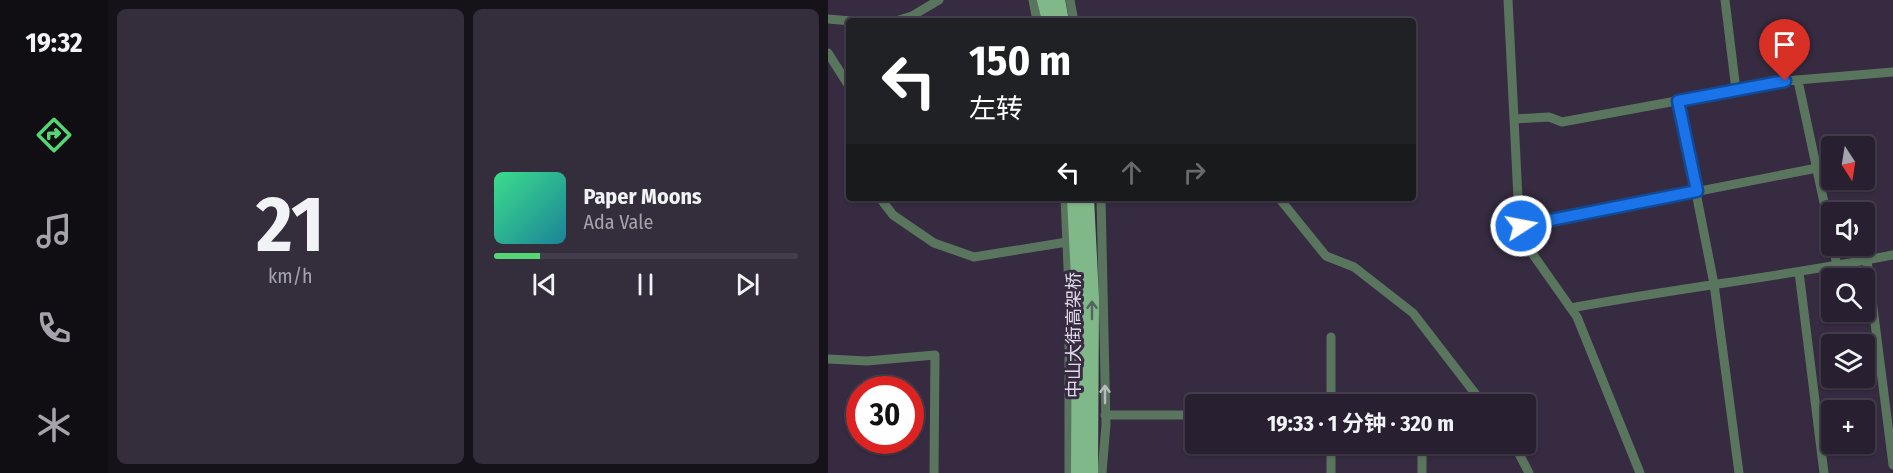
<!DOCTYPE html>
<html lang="zh">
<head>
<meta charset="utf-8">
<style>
  body { margin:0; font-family:"Fira Sans Condensed","Noto Sans SC",sans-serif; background:#342d3c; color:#f1f3f6; height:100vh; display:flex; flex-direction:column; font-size:22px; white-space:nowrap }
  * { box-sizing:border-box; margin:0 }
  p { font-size:20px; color:#a5a3ab }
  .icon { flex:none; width:33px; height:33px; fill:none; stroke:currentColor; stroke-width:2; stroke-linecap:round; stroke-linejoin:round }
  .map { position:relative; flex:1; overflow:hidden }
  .side { display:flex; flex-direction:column; gap:9px; padding:9px; background:#16121a; width:720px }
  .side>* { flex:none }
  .guide { position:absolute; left:18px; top:18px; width:570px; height:183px; border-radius:6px; box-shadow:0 2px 4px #0004,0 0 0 2px #443e4c; background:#202124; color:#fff; overflow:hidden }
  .needle { width:39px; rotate:168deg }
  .fabs { position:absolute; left:993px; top:136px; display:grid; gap:12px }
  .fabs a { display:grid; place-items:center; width:54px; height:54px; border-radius:6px; background:#282030; box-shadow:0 2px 4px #0004,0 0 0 2px #443e4c; font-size:30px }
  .speed { position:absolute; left:18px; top:376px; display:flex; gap:12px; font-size:30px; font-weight:700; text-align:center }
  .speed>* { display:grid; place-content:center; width:78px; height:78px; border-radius:50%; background:#282030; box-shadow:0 2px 4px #0004,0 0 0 2px #443e4c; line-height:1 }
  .speed .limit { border:9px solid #d22; background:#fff; color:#111 }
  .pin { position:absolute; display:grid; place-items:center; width:51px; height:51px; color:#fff; margin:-62px -26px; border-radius:50% 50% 50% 0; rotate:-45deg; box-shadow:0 0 6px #0007 }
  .pin .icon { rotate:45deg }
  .me { position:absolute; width:66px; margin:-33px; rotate:79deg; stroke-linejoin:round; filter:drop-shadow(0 0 4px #0008) }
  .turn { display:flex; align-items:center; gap:21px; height:126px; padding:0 24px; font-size:27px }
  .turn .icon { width:78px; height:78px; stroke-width:2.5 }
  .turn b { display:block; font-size:42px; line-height:51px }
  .lanes { display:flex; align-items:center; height:57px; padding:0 24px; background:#0003; justify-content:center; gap:30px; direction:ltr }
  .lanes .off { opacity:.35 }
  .side .card { flex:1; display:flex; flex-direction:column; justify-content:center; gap:9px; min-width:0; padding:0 21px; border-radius:9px; background:#342d3c }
  .side .dial { align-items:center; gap:0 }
  .dial b { font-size:78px; line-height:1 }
  .song { display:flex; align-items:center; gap:18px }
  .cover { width:72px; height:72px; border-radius:9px; background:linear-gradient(135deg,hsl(150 70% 55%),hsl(190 70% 35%)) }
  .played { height:6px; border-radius:3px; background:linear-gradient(90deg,#53d673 15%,#443e4c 15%) }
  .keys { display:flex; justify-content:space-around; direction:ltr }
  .side .tiles { flex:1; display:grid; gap:9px; grid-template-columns:repeat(2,1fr) }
  .trip { position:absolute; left:357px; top:394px; width:351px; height:60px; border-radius:6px; background:#282030; box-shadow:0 2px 4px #0004,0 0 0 2px #443e4c; font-weight:700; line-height:60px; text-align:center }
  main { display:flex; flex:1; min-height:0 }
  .dock { display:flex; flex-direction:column; width:108px; justify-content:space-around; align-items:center; background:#100d13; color:#a5a3ab }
  .dock .icon { width:42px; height:42px }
  .dock .on { color:#53d673 }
  .dock b { font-size:27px; color:#f1f3f6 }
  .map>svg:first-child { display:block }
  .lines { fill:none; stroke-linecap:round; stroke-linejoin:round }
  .minor { stroke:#5a755e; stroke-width:9 }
  .primary { stroke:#81b889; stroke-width:14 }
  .oneway { stroke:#54635d }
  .oneway2 { stroke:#b8bcbf }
  .route-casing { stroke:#114b97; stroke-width:15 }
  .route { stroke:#1a73e8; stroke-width:10 }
  .labels { text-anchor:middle; stroke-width:6; stroke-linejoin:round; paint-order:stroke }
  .street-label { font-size:18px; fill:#e1dae8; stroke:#362b40 }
</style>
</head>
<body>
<main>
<nav class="dock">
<b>19:32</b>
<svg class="icon on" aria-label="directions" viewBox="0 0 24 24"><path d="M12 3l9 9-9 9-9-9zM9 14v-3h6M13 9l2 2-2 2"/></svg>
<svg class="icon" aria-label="music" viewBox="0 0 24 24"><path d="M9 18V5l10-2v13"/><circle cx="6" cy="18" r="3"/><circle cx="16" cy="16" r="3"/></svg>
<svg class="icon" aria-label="phone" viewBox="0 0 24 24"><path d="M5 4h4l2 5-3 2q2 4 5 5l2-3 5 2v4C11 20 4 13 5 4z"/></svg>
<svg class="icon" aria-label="climate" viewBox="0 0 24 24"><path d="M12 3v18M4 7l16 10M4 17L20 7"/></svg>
</nav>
<section class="side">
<div class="tiles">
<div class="card dial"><b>21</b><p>km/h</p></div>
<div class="card">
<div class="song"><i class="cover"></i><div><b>Paper Moons</b><p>Ada Vale</p></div></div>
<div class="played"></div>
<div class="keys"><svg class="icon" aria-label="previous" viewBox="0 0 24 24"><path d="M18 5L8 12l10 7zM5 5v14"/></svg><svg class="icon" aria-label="pause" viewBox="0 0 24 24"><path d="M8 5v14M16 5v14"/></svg><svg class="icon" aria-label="next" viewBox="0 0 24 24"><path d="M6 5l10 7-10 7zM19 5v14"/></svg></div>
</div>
</div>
</section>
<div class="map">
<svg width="1065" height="473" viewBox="0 0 1065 473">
  <rect width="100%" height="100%" fill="#362b40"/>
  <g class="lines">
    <path class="minor" d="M205,0L209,21
      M242,0L246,21
      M680,0L691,218L699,246L749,317L812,473
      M897,0L908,90
      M0,19L23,21
      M68,21L84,16L111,0
      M0,53L21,86
      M970,81L1004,240
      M850,101L886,284L911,473
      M686,119L721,117L734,122L957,81L1065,72
      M52,198L65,215L106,243L146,257L239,242
      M237,198L241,290V473
      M273,198L278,424L274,473
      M451,198L498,256L526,267L585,313L656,405
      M693,226L989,168
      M1005,246L1009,266
      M1039,260L1065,465
      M971,272L996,473
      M743,308C850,288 958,276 1065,255
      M503,337V405
      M0,359L39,361L107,355L106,473
      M277,415H368
      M503,444V473
      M686,444L701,473
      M594,473V454"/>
    <path class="primary" d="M216,0L221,21
      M230,0L234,21
      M246,198L251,298L250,473
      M259,198L264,298L263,473"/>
  </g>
  <defs><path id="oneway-shaft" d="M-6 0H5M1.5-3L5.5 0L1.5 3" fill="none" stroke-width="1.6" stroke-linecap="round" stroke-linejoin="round" transform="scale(1.5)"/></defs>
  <use class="oneway" href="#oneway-shaft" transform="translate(264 310) rotate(-90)"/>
  <use class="oneway2" href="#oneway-shaft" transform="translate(277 394) rotate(-90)"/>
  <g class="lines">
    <defs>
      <path id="route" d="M693,226L869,191L850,101L957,81"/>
    </defs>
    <use href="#route" class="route-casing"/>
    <use href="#route" class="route"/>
  </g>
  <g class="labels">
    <g class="street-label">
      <text transform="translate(246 335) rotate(-90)" y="6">中山大街高架桥</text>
    </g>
  </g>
</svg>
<div class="fabs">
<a><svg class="needle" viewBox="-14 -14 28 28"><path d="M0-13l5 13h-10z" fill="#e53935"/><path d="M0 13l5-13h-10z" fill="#a5a3ab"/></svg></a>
<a><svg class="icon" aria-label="sound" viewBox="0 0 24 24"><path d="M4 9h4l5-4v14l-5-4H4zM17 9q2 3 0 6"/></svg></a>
<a><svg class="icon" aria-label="search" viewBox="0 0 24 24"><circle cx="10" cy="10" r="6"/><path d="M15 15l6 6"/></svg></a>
<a><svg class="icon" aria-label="layers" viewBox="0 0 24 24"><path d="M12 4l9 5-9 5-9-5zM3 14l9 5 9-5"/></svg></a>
<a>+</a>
</div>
<div class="speed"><div class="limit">30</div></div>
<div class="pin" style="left:957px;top:81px;background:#d93025"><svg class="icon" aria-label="arrive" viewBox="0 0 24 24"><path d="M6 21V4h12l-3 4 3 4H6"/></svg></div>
<svg class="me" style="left:693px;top:226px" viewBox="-20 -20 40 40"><circle r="17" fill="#1a73e8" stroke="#fff" stroke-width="3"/><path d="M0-11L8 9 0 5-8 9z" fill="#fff"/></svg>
<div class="trip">19:33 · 1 分钟 · 320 m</div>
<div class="guide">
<div class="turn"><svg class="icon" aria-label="left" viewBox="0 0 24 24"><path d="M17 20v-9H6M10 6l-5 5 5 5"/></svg><div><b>150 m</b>左转</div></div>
<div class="lanes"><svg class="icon" aria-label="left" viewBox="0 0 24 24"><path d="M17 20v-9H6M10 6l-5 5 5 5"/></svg><svg class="icon off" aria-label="ahead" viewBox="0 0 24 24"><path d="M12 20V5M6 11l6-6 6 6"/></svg><svg class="icon off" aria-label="right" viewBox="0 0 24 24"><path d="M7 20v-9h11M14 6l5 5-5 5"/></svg></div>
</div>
</div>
</main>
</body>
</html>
